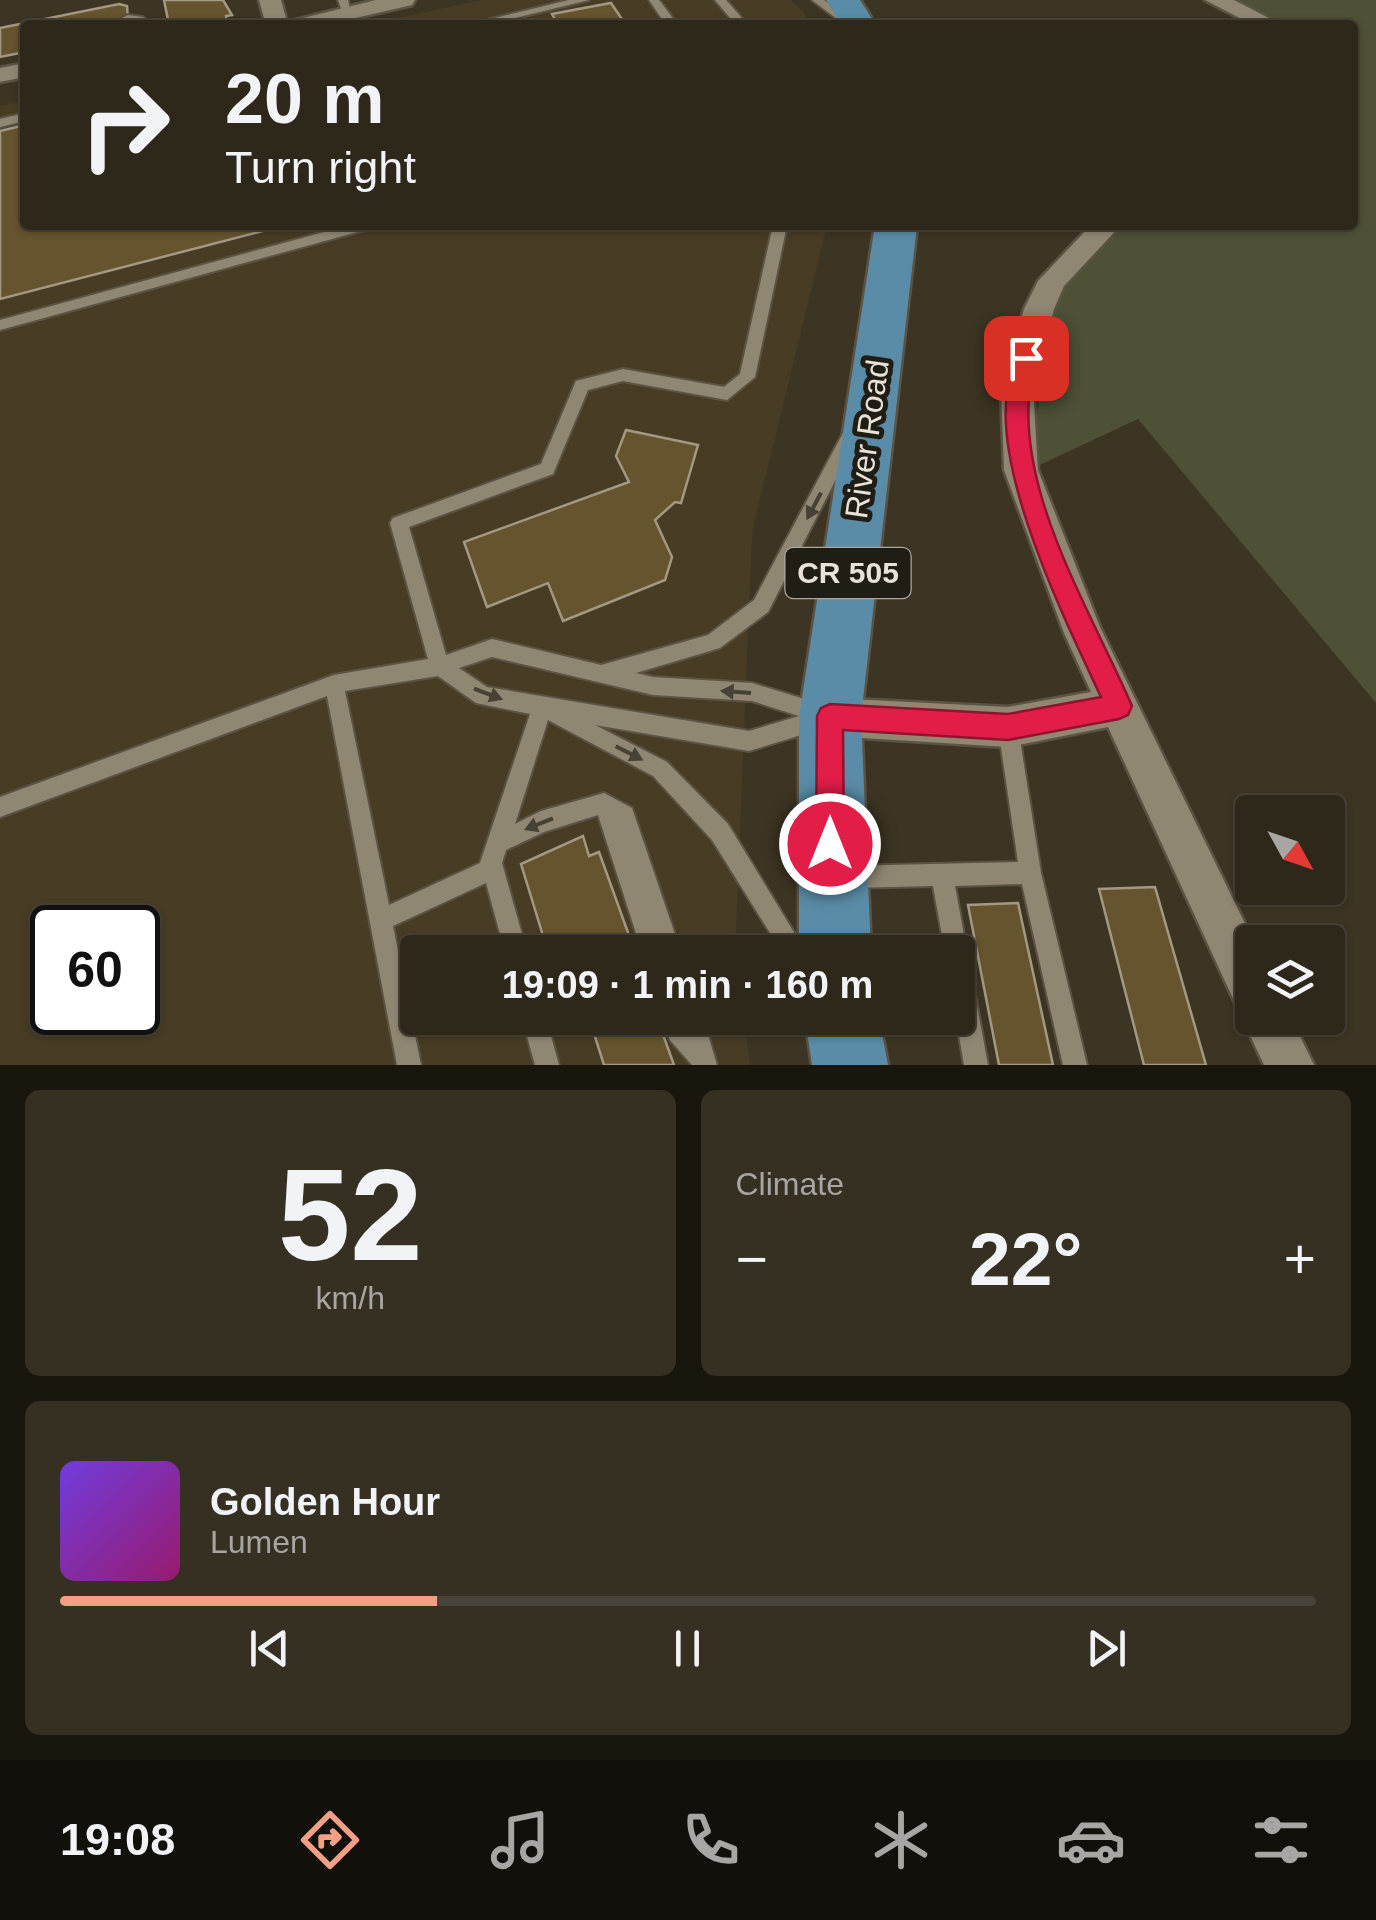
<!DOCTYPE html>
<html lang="en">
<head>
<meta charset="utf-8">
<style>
  body { margin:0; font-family:Helvetica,sans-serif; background:#363023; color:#f1f3f6; height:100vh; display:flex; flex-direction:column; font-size:38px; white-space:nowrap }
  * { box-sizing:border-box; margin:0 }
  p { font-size:32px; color:#a7a6a2 }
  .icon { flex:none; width:55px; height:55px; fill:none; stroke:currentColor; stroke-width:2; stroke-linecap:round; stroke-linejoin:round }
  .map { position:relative; height:1065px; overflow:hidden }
  .drawer { display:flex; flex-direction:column; gap:25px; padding:25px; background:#19160e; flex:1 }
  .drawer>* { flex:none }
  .top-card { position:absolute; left:20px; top:20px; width:1338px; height:210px; border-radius:10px; box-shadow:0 2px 8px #0004,0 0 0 2px #494439; background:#2e281a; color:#f1f3f6; overflow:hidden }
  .needle { width:65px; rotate:130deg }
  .controls { position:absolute; left:1235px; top:795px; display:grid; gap:20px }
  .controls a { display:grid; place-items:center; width:110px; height:110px; border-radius:10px; background:#2e281a; box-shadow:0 2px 8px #0004,0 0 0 2px #494439; font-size:50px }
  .speed { position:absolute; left:30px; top:905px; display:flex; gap:20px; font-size:50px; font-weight:700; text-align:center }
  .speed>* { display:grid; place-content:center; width:130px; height:130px; border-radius:50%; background:#2e281a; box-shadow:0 2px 8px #0004,0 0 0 2px #494439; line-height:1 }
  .speed .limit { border:5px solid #111; border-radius:15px; background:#fff; color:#111 }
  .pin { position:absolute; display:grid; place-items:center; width:85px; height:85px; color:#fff; margin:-42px; border-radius:20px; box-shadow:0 5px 15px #0006 }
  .me { position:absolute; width:110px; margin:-55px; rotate:0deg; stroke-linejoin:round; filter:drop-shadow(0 0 8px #0008) }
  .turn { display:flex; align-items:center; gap:35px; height:210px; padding:0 40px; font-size:45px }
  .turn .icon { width:130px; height:130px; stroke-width:2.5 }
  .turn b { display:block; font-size:70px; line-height:85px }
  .big { font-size:75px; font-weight:700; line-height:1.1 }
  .drawer .tile { flex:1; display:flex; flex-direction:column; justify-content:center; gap:15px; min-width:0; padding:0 35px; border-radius:15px; background:#363023 }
  .drawer .dial { align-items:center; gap:0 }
  .dial b { font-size:130px; line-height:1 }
  .song { display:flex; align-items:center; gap:30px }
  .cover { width:120px; height:120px; border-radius:15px; background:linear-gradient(135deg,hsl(260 70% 55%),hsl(320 70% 35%)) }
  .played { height:10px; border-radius:5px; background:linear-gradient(90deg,#f39f86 30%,#494439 30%) }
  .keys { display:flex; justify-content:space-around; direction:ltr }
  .heat { display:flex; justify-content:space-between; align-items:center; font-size:55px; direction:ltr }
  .drawer .tiles { flex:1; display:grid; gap:25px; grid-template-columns:1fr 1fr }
  .tile:last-child { grid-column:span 2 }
  .trip { position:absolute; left:400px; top:935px; width:575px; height:100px; border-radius:10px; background:#2e281a; box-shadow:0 2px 8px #0004,0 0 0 2px #494439; font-weight:700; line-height:100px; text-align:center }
  .menu { display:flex; height:160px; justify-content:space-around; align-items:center; background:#12100a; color:#a7a6a2 }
  .menu .icon { width:70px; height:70px }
  .menu .current { color:#f39f86 }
  .menu b { font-size:45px; color:#f1f3f6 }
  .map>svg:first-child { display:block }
  .built { fill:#483c24; fill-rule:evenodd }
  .green { fill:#4f5136 }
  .building { fill:#65542e; stroke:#a29884; stroke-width:2.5 }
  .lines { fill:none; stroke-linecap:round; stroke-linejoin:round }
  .lane-casing { stroke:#5b5344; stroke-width:4 }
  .street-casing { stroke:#5b5344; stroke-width:5 }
  .primary-casing { stroke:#5b5344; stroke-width:5 }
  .lane { fill:#908773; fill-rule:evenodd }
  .street { fill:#908773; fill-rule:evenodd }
  .primary { fill:#5a8ca7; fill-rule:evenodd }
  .oneway { fill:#474236 }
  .route { fill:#e11d48; stroke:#92132f; stroke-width:2.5 }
  .labels { text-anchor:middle; stroke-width:10; stroke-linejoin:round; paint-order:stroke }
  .shield { fill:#201d15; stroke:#aca79e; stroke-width:2.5 }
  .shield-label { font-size:30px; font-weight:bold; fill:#e8e2d8 }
  .street-label { font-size:32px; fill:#e8e2d8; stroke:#201d15 }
</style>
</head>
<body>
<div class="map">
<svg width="1376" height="1065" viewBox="0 0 1376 1065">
  <rect width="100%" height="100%" fill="#3d3523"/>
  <path class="built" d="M481,0H791L804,12L808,25H367Z
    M25,100V225H827L752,532L735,952H418V1018H744L750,1065H0V106ZM52,928H138V1012H52Z"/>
  <path class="green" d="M1212,0H1376V703L1138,419L1031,469L1052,281L1113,225H1352V25H1251Z"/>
  <path class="building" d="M164,0H223L232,15L226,16L227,22L211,25H169Z
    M611,3L626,25H558L552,14Z
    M119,4L127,6L128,18L120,20L121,25H25V52L0,57V28Z
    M25,125V225H286L0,299V131Z
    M626,430L698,445L681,503L675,502L655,520L672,557L665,580L563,621L548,583L487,607L464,542L629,482L616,456Z
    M583,836L589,856L599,852L635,952H548L521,864Z
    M1155,887L1206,1065H1144L1099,889Z
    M1018,903L1053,1065H999L968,905Z
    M589,1018H657L674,1065H604Z"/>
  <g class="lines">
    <defs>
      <path id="lane" d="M338,0H348L352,17H344Z
        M569,0H589L487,25H466Z
        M649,0H659L678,25H666Z
        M715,0H726L748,25H736Z
        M812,0H824L858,25H845Z
        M128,15L143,17L150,25L124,20L122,18Z
        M25,113V121L0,127V119Z
        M350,225H374L372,228L0,330V320Z
        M773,225H787L755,377L727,400L623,381L588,390L553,474L409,527L446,655L492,639L601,665L708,635L754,600L843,433H855L857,438L768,612L720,648L636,673L653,677L752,683L827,706L830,720L827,727L749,751L595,725L667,762L728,824L806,952H782L712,840L653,776L548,720L515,824L541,811L604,793L632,808L681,952H642L598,815L544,832L506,850L502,863L527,952H505L486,883L393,926L421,1065H397L327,696L0,817V797L334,675L428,659L390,523L393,518L541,464L576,381L623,369L724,387L740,374ZM492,657L653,695L752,701L799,716L749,731L487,687L459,668ZM438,676L476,703L530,714L480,863L389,905L345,691Z
        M1008,717L1015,720L1018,727L1041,873L1087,1065H1063L1022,884L955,886L988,1065H964L956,1018L958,952H945L933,886L846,888L838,885L835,877L838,869L846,866L1018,862L998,727L1001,720Z
        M522,1018H546L559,1065H535Z
        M662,1018H703L717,1065H692L670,1040Z"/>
      <path id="street" d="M259,0H281L287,22L376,0H415L412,5L325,25H266Z
        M1205,0H1234L1282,25H1253Z
        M25,63V77L0,82V68Z
        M1091,225H1121L1064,286L1054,309L1033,388L1038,470L1100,627L1254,942L1252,1018H1291L1314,1065H1264L1242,1018L1246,1010L1236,1005L1108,727L1008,747L830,736L816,731L810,717L816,703L830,698L1008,707L1091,692L1064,633L1004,470L1001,388L1024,309L1038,281Z"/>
      <path id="primary" d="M826,0H860L876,25H842Z
        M875,225H917L861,717L871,952H799V717Z
        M805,1018H879L888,1065H812Z"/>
    </defs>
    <use href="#lane" class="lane-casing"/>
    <use href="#street" class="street-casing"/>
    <use href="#primary" class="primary-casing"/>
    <use href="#lane" class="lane"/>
    <use href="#street" class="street"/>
    <use href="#primary" class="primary"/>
  </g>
  <defs><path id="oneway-solid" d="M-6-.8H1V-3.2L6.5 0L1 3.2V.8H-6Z" transform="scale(2.5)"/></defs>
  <g class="oneway">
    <use href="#oneway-solid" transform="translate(814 506) rotate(118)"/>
    <use href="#oneway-solid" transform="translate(736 692) rotate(-176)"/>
    <use href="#oneway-solid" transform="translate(488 694) rotate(21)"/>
    <use href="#oneway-solid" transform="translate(629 753) rotate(27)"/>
    <use href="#oneway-solid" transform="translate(539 824) rotate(158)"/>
  </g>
  <path class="route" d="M1026,351L1036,358C1002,471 1088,604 1132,706L1128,715L1119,719L1008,740L843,730L844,844L840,854L830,858L820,854L816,844L817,716L821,708L830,704L1008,714L1101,697C1065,620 984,457 1011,375C1014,364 1014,355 1026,351Z"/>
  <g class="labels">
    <rect class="shield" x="785.5" y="548" width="125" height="50" rx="8"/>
    <g class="shield-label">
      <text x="848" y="583">CR 505</text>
    </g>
    <g class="street-label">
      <text transform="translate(867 439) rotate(-82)" y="11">River Road</text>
    </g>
  </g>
</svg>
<div class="controls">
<a><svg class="needle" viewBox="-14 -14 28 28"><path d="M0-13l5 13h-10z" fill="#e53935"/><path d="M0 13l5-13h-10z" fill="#a7a6a2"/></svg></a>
<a><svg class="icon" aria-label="layers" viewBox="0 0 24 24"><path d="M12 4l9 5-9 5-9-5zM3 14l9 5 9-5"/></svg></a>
</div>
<div class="speed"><div class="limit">60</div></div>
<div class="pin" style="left:1026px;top:358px;background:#d93025"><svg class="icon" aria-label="arrive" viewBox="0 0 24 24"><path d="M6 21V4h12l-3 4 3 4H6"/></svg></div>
<svg class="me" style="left:830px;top:844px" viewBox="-20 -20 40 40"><circle r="17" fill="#e11d48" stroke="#fff" stroke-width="3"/><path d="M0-11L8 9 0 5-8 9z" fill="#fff"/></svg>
<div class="trip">19:09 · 1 min · 160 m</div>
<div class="top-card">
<div class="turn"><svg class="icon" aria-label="right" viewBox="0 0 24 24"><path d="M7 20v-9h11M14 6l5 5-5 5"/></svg><div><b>20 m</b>Turn right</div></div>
</div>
</div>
<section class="drawer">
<div class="tiles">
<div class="tile dial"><b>52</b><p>km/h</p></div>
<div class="tile"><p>Climate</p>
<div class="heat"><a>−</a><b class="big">22°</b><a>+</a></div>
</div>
<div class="tile">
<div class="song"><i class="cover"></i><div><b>Golden Hour</b><p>Lumen</p></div></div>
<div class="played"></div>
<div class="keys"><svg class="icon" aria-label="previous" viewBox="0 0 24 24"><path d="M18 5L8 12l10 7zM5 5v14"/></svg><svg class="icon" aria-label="pause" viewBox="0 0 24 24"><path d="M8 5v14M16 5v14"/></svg><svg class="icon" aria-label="next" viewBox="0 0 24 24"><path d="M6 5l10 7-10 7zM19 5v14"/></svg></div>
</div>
</div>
</section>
<nav class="menu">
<b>19:08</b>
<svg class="icon current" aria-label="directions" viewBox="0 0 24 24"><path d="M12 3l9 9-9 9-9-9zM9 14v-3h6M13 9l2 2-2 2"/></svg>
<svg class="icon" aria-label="music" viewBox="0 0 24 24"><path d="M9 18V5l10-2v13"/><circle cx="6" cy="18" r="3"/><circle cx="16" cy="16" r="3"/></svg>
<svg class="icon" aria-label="phone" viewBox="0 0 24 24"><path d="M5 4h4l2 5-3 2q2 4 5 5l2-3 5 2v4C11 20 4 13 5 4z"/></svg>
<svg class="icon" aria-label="climate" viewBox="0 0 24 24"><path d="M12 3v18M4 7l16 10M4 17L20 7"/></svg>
<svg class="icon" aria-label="car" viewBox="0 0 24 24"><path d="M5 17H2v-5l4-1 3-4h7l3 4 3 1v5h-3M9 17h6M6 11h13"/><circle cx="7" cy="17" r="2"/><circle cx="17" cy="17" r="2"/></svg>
<svg class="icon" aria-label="filters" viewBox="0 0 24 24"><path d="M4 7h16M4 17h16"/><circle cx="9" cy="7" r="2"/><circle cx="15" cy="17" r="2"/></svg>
</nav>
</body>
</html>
